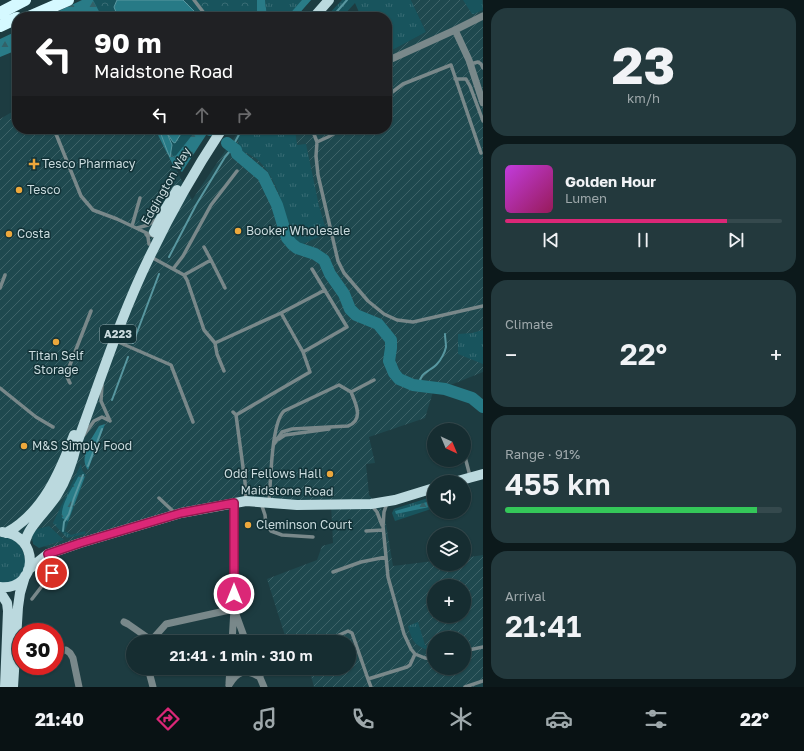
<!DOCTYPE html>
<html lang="en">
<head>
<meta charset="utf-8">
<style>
  body { margin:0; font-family:"Golos Text",sans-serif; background:#23393d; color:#f1f3f6; height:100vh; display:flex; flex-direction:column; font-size:15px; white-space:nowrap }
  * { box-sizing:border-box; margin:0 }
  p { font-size:13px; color:#9ea8ab }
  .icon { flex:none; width:22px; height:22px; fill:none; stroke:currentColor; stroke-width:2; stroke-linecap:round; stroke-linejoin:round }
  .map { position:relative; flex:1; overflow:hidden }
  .side { display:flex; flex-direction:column; gap:8px; padding:8px; background:#0c191b; width:321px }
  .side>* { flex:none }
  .guide { position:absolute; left:12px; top:12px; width:380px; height:122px; border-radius:16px; box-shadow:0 1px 3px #0004,0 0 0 1px #35494d; background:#202124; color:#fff; overflow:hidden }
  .needle { width:26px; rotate:136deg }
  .fabs { position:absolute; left:427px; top:423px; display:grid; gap:8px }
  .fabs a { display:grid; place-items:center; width:44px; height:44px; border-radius:50%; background:#162d31; box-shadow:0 1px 3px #0004,0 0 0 1px #35494d; font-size:20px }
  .speed { position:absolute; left:12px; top:623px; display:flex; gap:8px; font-size:20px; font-weight:700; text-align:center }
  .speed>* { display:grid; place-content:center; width:52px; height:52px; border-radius:50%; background:#162d31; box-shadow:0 1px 3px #0004,0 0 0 1px #35494d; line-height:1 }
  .speed .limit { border:6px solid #d22; background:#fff; color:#111 }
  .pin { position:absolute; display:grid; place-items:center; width:34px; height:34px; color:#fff; margin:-17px; border:2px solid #fff; border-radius:50%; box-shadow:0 1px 4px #0007 }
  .me { position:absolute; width:44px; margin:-22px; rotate:0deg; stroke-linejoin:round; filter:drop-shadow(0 0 3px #0008) }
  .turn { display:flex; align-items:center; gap:14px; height:84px; padding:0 16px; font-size:18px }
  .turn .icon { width:52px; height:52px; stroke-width:2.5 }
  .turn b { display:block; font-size:28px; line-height:34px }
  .lanes { display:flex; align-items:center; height:38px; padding:0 16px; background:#0003; justify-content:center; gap:20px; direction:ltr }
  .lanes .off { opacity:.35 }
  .big { font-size:30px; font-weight:600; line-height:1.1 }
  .side .card { flex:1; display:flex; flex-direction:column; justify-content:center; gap:6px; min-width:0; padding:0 14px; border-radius:16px; background:#23393d }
  .side .dial { align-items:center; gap:0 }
  .dial b { font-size:52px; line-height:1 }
  .song { display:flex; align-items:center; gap:12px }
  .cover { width:48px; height:48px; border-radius:6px; background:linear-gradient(135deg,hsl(290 70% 55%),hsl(330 70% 35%)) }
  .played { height:4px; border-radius:2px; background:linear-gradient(90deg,#db2777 80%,#35494d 80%) }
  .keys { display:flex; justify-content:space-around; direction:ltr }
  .heat { display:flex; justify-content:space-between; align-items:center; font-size:22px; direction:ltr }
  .charge { height:6px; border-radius:3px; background:linear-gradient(90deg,#34c759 91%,#35494d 0) }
  .trip { position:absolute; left:126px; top:635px; width:230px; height:40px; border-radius:20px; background:#162d31; box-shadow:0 1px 3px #0004,0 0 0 1px #35494d; font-weight:600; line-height:40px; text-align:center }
  .dock { display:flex; height:64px; justify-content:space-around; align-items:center; background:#091214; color:#9ea8ab }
  .dock .icon { width:28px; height:28px }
  .dock .active { color:#db2777 }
  .dock b { font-size:18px; color:#f1f3f6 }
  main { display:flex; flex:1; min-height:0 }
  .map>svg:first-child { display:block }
  .industrial { fill:url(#industrial-furrows); fill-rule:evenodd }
  .grass { fill:url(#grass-tufts) }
  .forest { fill:url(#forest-firs) }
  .park { fill:url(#park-crowns) }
  .water { fill:#277a86; stroke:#5897a0 }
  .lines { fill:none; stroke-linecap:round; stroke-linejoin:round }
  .stream { stroke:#5897a0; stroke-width:2 }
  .river { stroke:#277a86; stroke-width:12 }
  .lane { stroke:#79888a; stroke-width:3.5 }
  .street { stroke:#79888a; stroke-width:7 }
  .primary { stroke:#bbd9de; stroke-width:10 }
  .highway { stroke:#d5f9ff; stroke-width:12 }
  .route-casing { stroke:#8e194d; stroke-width:10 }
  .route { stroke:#db2777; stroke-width:7 }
  .poi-dot { fill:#eda83c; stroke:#123237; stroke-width:1.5 }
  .labels { text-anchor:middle; stroke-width:3; stroke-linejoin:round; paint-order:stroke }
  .shield { fill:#123237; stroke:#93a8ac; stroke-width:1 }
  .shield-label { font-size:11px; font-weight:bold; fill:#cadbde }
  .poi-label { font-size:12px; fill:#cadbde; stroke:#123237; text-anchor:start }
  .street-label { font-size:12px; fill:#cadbde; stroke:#123237 }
</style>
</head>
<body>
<main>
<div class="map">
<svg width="483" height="687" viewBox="0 0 483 687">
  <defs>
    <pattern id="industrial-furrows" width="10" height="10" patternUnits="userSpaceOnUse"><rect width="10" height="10" fill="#1f494f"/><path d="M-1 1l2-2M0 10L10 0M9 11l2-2" fill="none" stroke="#3e6368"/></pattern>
    <pattern id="grass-tufts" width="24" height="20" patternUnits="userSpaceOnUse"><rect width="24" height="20" fill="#18545d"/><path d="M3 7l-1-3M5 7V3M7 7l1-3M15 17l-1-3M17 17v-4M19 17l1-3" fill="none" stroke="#386c74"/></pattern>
    <pattern id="forest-firs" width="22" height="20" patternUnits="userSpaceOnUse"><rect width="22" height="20" fill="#297b87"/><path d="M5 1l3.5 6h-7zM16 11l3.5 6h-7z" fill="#326168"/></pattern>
    <pattern id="park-crowns" width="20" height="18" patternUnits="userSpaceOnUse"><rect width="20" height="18" fill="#18545d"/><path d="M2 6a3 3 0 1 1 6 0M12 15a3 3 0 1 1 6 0" fill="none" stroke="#386c74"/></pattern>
  </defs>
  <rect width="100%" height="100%" fill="#1d3c41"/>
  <path class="industrial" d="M411,0H483V372L433,392L425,418L369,437L375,463L366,464L369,495L384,512L393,566L434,561V564H464V558L483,555V687H314L309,668H349V642H287L267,579L317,560L322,546L333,543L331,504L240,497L51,549L0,528V119L17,109V129H155L192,200L240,129H387V53L426,32ZM434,586H464V616H434ZM434,638H464V668H434Z"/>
  <path class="grass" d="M265,0H311L296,17H267Z
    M342,0H411L426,32L387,53V17H361L355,3L342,17H326Z
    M463,0H482L483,10L474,14H472Z
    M236,129H295L297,145L306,144L319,206L327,233L301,245C283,233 289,226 283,208C279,191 271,173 259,161C254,156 246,153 240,150Z
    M483,330V364L458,354V334L472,333Z
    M81,464L82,470L86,475L65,531L71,535L85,531V534L67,538L53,523Z
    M434,496V508L395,521L392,513L394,509Z
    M49,526L64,540L39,548L33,544L32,535L37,529Z
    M0,537C25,535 35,571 13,581C9,583 4,583 0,583Z
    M418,622L425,645L434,649V653C416,645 413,645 408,626Z"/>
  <path class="forest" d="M82,0H265L267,17H99L98,16L95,17H46Z
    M302,0H311L296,17H287Z
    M17,31V50L0,57V39Z
    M155,129H210L182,172L173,165Z
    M105,424L88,470C78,457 92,438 99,426Z
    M80,475L85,476L68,521L62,518C60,505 72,489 78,477Z
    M434,500V506L396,514L395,511Z"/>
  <path class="park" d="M93,0H257V17H102Z
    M159,129H197L174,158Z"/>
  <path class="water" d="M117,0H183L200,17H118L114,7Z
    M159,129H184L175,143L173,142L167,133L172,145L170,157L168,153Z"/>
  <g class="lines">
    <path class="stream" d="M332,17L347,0
      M169,257L196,205L225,157L230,151L236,150L235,142L242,129
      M133,343L159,274
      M420,385C418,373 431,371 437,364C441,360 445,352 446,347C446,343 445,338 445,334
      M112,400L128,357
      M88,466L102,429
      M63,531L64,522L69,514L74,498L83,475"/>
    <path class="river" d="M208,129L210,130
      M227,143L236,150L237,154L263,176L277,205L287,238L292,244L297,248L315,254L324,260L330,274L344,294L350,309L356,315L378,324L391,340V348L389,361L394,373L399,379L413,385L445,389L472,398L483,407"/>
    <path class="lane" d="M194,0L207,17
      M470,64L478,62L481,64L483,68
      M455,79H466L470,86L483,121
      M387,96L403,84L451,65L481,153
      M54,129L81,196L93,210L117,219L153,236
      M312,129L317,142L316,156L318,175L338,261L344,273L368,301L384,314L397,320L413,322L483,306
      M317,142L328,137L342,129
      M132,226L140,198
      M137,228L148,225L157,219
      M146,234L148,237L149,244
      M204,247L211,260
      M151,257L184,275L187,280L204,330L215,343L217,354L224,371
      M173,269L183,256L211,205L237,171
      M184,275L211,260L225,288
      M0,288L5,275
      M281,313L325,290
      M116,341L171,365L193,422
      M215,343L281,313L303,352L347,327L312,269
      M70,383L66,375L91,311
      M102,385L101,401L110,421
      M0,388L36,417L53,427
      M351,392L374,380
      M233,412L236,415L310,372L303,352
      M236,415L245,482L246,500
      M84,435L94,421L102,417L110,421
      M279,439L285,435L329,429
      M464,453L470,476
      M159,498L176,514
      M269,501C271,482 271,423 284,411L339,385L351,392C356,404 364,420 348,426L292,429L282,432L274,444
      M261,503L265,515L266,524L271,531L282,535L313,537
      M387,503L384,512L383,526L388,577L404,634L411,649L415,654L425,658L434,659
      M372,506L377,512L382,525
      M366,531L383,530
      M333,572L361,562L386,557
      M32,599L52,573L53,567L48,555
      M337,636L348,631L352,633L368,679L407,667L410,665L415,654
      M464,651L483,647
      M368,679L371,687
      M465,687L483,681"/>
    <path class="street" d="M455,30L483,16
      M387,61L455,30L469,60L483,103
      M234,503V609L246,642
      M124,622L128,624L151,640
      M150,642L166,624L234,609L232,642
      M55,651L66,650L70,653L73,658L79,687
      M148,668L153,687
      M256,668L264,687
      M229,683L230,668
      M229,685C238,670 245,669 260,677"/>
    <path class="primary" d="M314,17L329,0
      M154,232L166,208L177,190
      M454,482L483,474
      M6,533C43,513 60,472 74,435
      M25,543C27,527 48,510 57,495C67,479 73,461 77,443C100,381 121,315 150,256C171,212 195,170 222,129
      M28,570L48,554L80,543L181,513L246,501L297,505L371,504L395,500L434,488
      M0,587C38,591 41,535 2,532
      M0,592L7,603L8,611L5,687
      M13,687L18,607L20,593L25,576"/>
    <path class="highway" d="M0,13L25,0
      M29,17L68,0
      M0,26L17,18"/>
  </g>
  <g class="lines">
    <defs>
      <path id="route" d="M52,573L53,567L48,554L80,543L181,513L234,503V594"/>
    </defs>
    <use href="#route" class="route-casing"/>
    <use href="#route" class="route"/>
  </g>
  <g class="poi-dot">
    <path d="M32 158h4v4h4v4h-4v4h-4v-4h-4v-4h4z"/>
    <circle cx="19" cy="190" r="4"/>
    <circle cx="238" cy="231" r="4"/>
    <circle cx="9" cy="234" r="4"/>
    <circle cx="56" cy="342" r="4"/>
    <circle cx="24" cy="446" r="4"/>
    <circle cx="330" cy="474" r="4"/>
    <circle cx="248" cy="525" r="4"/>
  </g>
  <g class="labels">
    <rect class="shield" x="100" y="325" width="36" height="18" rx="3"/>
    <g class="shield-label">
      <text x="118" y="338">A223</text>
    </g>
    <g class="poi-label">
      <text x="42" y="168">Tesco Pharmacy</text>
      <text x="27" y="194">Tesco</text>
      <text x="246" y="235">Booker Wholesale</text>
      <text x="17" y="238">Costa</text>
      <text x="56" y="360" text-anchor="middle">Titan Self<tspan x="56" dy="14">Storage</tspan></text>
      <text x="32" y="450">M&amp;S Simply Food</text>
      <text x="322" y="478" text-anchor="end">Odd Fellows Hall</text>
      <text x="256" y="529">Cleminson Court</text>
    </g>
    <g class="street-label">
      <text transform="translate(166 186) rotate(-60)" y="4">Edgington Way</text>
      <text transform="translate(287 491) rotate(1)" y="4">Maidstone Road</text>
    </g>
  </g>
</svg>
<div class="fabs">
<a><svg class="needle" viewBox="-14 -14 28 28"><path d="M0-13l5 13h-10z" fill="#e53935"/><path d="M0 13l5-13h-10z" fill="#9ea8ab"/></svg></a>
<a><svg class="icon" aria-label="sound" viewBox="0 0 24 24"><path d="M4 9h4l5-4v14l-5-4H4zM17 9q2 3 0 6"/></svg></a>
<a><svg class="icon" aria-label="layers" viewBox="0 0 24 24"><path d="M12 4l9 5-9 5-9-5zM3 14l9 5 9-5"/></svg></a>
<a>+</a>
<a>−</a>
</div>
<div class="speed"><div class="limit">30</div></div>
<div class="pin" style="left:52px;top:573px;background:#d93025"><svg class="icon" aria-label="arrive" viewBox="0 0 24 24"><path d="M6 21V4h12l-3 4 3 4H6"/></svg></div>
<svg class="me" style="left:234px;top:594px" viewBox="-20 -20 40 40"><circle r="17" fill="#db2777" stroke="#fff" stroke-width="3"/><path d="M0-11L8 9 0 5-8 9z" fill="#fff"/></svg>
<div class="trip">21:41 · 1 min · 310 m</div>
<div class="guide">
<div class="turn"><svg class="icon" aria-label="left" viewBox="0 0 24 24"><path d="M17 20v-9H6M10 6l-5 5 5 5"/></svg><div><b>90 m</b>Maidstone Road</div></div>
<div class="lanes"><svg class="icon" aria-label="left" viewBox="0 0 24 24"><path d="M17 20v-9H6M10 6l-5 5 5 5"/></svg><svg class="icon off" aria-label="ahead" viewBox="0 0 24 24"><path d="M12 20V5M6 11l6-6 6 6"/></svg><svg class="icon off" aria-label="right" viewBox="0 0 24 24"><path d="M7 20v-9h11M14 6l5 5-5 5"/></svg></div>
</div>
</div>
<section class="side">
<div class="card dial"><b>23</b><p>km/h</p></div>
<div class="card">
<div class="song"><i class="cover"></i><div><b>Golden Hour</b><p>Lumen</p></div></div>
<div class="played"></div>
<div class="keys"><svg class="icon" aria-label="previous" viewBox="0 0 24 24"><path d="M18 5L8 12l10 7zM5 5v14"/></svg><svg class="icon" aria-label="pause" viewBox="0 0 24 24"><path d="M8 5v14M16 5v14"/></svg><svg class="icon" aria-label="next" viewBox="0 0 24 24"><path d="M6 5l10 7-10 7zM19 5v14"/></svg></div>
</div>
<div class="card"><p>Climate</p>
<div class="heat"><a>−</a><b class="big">22°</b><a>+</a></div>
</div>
<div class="card"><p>Range · 91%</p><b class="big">455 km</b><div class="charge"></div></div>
<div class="card"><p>Arrival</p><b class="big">21:41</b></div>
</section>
</main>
<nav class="dock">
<b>21:40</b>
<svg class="icon active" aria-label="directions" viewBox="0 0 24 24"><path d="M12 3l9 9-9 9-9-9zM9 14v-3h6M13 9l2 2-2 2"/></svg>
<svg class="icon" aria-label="music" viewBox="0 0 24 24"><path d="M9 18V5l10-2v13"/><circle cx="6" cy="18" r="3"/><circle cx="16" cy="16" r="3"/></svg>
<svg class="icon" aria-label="phone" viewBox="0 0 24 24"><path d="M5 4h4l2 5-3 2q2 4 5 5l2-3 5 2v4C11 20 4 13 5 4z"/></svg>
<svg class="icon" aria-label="climate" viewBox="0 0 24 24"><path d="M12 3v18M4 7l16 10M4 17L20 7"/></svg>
<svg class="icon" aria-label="car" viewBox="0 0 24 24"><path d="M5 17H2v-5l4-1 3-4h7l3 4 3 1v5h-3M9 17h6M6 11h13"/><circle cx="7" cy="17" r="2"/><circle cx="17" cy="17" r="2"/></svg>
<svg class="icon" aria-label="filters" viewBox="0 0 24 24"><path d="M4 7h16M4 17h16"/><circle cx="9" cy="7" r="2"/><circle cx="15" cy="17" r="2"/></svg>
<b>22°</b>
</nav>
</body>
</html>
